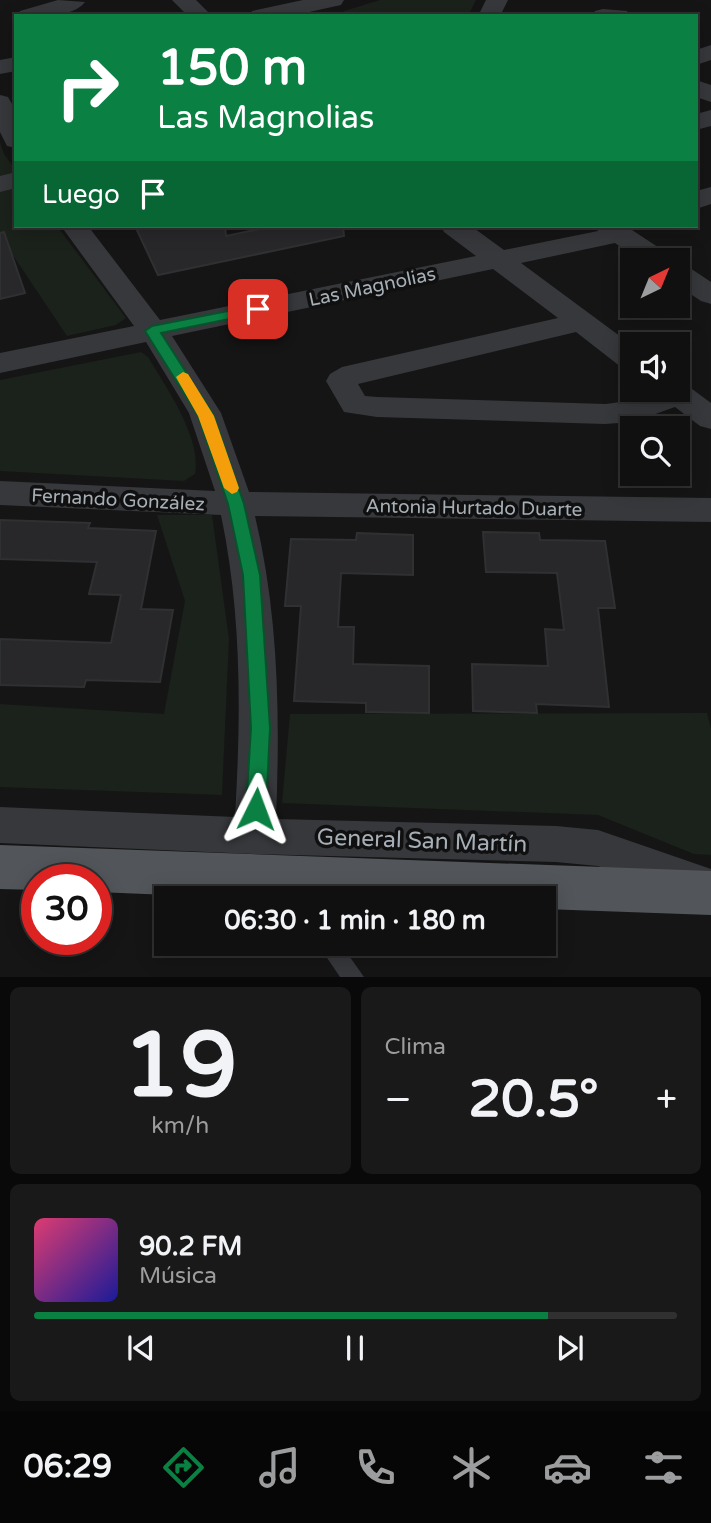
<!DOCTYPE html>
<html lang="es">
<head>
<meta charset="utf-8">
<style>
  body { margin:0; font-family:"Varela Round",sans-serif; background:#191919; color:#f1f3f6; height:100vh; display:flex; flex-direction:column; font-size:26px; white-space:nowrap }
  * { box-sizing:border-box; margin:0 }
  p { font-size:23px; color:#9c9d9f }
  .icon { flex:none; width:38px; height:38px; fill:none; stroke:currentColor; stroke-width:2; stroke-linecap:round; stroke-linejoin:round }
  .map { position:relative; height:977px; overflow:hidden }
  .drawer { display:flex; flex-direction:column; gap:10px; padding:10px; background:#090909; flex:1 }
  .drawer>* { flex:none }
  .guide { position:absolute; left:14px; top:14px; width:684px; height:214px; border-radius:0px; box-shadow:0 4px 18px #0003,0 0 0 2px #303030; background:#0b8043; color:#fff; overflow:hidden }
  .needle { width:46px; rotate:43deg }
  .buttons { position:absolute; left:620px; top:248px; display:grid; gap:14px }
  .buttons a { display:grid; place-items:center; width:70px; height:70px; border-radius:0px; background:#101010; box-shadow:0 4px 18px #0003,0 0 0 2px #303030; font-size:35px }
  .speed { position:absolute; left:21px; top:864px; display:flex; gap:14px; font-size:35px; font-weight:700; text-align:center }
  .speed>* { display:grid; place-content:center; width:91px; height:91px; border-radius:50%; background:#101010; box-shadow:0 4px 18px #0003,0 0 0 2px #303030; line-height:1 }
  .speed .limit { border:10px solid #d22; background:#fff; color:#111 }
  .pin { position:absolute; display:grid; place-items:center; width:60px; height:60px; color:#fff; margin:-30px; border-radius:14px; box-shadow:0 4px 10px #0006 }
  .me { position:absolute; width:77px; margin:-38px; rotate:3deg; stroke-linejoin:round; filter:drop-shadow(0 0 5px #0008) }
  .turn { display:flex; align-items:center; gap:24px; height:147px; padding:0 28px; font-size:32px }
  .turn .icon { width:91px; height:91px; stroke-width:2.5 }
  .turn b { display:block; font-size:49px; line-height:60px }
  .then { display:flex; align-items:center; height:66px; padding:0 28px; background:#0003; gap:14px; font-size:26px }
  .big { font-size:52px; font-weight:800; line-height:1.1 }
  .drawer .tile { flex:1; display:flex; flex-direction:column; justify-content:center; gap:10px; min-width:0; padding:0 24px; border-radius:10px; background:#191919 }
  .drawer .dial { align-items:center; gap:0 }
  .dial b { font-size:91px; line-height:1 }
  .song { display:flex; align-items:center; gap:21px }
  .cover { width:84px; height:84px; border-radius:10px; background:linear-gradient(135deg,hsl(340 70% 55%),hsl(240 70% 35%)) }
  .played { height:7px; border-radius:4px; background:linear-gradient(90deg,#0b8043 80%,#303030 80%) }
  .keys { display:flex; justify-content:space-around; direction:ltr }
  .heat { display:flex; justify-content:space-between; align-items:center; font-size:38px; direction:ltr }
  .drawer .tiles { flex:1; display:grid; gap:10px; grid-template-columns:1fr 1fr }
  .tile:last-child { grid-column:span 2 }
  .trip { position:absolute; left:154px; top:886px; width:402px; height:70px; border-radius:0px; background:#101010; box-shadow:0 4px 18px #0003,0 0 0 2px #303030; font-weight:800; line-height:70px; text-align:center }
  .menu { display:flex; height:112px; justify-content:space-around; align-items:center; background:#060606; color:#9c9d9f }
  .menu .icon { width:49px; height:49px }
  .menu .selected { color:#0b8043 }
  .menu b { font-size:32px; color:#f1f3f6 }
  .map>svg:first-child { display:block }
  .green { fill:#1b211b }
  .building { fill:#28282a; stroke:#2f3032; stroke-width:2 }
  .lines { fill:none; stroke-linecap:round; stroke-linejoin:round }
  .service { fill:#36383b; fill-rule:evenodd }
  .minor { fill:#36383b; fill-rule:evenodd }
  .primary { fill:#52555a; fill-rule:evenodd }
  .route { fill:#0b8043; stroke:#07532c; stroke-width:2 }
  .slow { fill:#f59e0b }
  .labels { text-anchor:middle; stroke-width:7; stroke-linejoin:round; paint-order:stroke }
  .street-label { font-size:19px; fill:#a7afb6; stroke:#101011 }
  .near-street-label { font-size:23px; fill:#a7afb6; stroke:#101011 }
</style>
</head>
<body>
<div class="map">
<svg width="711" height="977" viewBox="0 0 711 977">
  <rect width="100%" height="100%" fill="#151516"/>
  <path class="green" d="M380,0H476L468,16L340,15L344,11Z
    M0,142L4,154L16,170V226H57L126,318L116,325L67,336L0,236Z
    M141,352L148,357C166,387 202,438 195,474L184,481L0,471V380Z
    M157,515H212L229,639L222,795L0,787V704L164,714L185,601Z
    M707,713L711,729V855L694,854L598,815L282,803L290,714Z"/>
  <path class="building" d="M135,226H225L226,236L274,226H343L344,236L158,275Z
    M4,232L25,293L0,299V233Z
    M0,520L90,523L88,528L156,531L141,609L173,610L160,682L86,680L84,687L0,685V639L111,643L121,595L89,594L97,562L0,559Z
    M483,532L539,533L540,540L605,541L615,608H598L609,707L536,704L537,713L473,711L472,664L548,666L545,629L564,630L557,573L486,572Z
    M357,533L413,535V575L341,573L338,627H354L353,664L429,666V713L366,712V703L294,701L301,606H285L291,539L356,540Z"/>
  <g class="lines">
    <path class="service" d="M317,943H340L364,977H340Z"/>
    <path class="minor" d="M58,0L85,2C72,19 36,16 17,16L20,11Z
      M172,0H196L212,16H188Z
      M303,0H344L341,5L291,16H249L252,11Z
      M486,0H508L500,16H478Z
      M603,9L627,11L630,16H592L595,11Z
      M711,45V60L696,65V50Z
      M16,57V71L0,74V60Z
      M696,80L711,85V102L696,97Z
      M0,95L8,97L16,111V148L7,146L0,132Z
      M711,110V126L696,130V114Z
      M16,172V188L0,192V176Z
      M711,187V204L696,209V191Z
      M61,226H88L160,320L476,256L444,232L441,226H471L504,250L598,231L595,226H626L670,255L674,261H641L615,243L521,263L632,345V369L621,367L576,332L358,384L365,396L377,397L605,404C633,402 652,390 677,390V381L684,383L711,403V429L700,426L675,407L633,422L605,424L377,417L344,412L326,381L330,374L342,367L558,318L493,269L172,336L221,413L249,492L711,498V522L255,516C279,616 280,717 276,819L556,826L598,830L711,869V907L598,866L556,862L254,854L0,843V807L235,817C241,716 242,615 221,515L0,505V481L215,491L189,413L146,342L0,373V353L134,326Z
      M677,264L687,266L711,282V304L701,301L677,285Z"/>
    <path class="primary" d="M0,845L711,871V915L544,909V898H244L96,892V880H37V890L0,889Z"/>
  </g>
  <path class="route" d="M258,305L263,306V312L161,333L214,416L244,504L260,575L270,728L266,809L263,815L256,818L249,815L246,809L251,728L243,575L228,504L198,416L145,331L152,326Z"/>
  <path class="slow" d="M183,372L188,374L214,416L239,488L237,492L232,494L224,488L198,416L176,377Z"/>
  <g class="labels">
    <g class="street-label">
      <text transform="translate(372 286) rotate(-12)" y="7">Las Magnolias</text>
      <text transform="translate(118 499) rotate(3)" y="7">Fernando González</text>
      <text transform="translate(474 507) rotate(1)" y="7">Antonia Hurtado Duarte</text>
    </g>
    <g class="near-street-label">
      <text transform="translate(422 840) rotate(2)" y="8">General San Martín</text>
    </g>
  </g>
</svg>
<div class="buttons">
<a><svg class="needle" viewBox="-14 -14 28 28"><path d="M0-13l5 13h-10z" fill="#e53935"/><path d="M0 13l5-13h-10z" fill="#9c9d9f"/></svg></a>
<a><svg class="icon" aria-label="sound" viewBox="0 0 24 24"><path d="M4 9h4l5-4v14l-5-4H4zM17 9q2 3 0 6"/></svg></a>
<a><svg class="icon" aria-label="search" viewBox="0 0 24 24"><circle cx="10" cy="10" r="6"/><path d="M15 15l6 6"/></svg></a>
</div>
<div class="speed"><div class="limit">30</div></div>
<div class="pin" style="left:258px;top:309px;background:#d93025"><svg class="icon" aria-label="arrive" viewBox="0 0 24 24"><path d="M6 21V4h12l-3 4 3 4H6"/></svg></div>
<svg class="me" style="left:256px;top:809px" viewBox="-20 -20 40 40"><path d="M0-17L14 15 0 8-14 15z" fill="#0b8043" stroke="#fff" stroke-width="4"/></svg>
<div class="trip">06:30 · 1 min · 180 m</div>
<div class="guide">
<div class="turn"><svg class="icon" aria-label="right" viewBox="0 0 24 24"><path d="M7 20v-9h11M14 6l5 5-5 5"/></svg><div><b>150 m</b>Las Magnolias</div></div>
<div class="then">Luego<svg class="icon" aria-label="arrive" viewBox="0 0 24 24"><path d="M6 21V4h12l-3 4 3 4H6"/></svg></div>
</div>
</div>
<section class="drawer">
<div class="tiles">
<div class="tile dial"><b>19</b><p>km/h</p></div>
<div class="tile"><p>Clima</p>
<div class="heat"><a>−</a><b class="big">20.5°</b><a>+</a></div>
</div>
<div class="tile">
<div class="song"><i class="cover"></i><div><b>90.2 FM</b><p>Música</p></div></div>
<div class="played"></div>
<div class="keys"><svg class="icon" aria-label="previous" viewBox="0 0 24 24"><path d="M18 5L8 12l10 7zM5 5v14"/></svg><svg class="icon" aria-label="pause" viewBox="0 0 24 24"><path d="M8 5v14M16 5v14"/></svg><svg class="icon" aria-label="next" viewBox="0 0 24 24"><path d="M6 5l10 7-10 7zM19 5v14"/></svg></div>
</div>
</div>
</section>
<nav class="menu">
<b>06:29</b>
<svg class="icon selected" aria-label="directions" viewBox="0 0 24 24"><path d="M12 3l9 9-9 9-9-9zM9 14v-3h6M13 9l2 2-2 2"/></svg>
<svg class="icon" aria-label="music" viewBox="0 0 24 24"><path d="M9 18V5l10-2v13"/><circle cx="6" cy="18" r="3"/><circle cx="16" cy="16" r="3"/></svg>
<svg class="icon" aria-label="phone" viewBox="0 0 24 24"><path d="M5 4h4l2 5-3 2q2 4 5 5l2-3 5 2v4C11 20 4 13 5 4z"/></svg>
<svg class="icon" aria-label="climate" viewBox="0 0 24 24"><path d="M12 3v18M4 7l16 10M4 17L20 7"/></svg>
<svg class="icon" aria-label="car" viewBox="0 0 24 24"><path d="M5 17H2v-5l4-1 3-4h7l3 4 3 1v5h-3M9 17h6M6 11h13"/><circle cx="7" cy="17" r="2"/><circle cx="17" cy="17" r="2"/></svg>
<svg class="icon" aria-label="filters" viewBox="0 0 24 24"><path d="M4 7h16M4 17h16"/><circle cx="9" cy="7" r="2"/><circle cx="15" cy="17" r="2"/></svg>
</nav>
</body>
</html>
